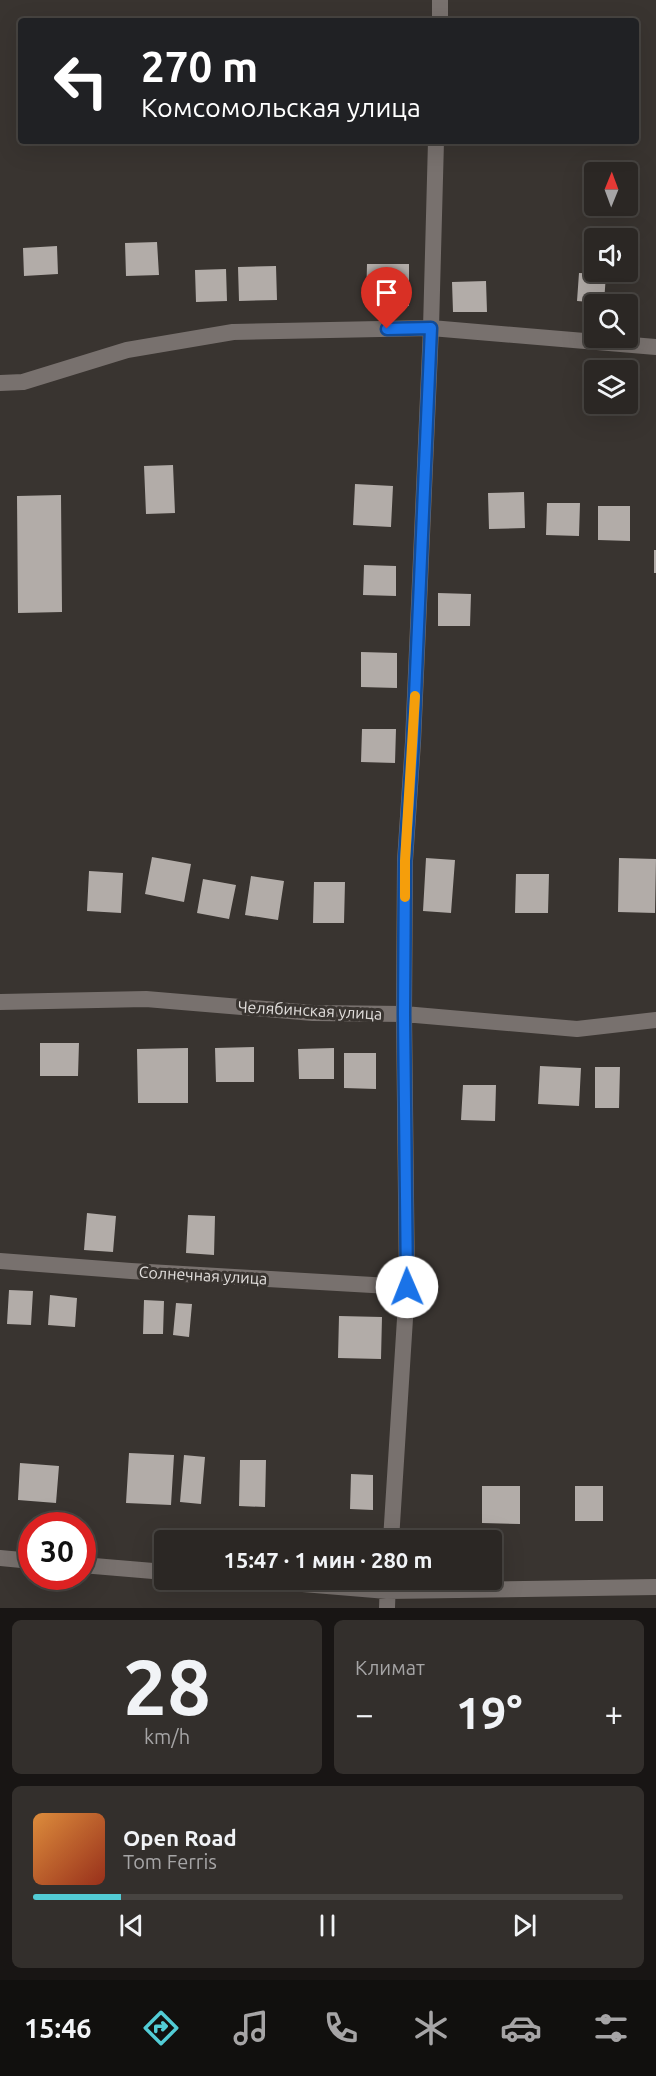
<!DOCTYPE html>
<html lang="ru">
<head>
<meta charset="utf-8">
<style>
  body { margin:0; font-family:Ubuntu,sans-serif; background:#332f2c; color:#f1f3f6; height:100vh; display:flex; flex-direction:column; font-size:22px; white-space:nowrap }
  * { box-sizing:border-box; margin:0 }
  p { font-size:20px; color:#a6a5a6 }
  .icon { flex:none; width:33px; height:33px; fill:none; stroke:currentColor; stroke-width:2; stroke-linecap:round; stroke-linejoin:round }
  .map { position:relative; height:1608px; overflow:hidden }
  .drawer { display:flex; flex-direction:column; gap:12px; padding:12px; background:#181514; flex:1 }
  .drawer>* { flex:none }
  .top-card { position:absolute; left:18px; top:18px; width:621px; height:126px; border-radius:6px; box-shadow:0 6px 24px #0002,0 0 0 2px #474441; background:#202124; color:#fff; overflow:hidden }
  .needle { width:39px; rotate:1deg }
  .tools { position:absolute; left:584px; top:162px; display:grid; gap:12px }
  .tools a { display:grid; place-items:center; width:54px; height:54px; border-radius:6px; background:#2b2724; box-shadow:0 6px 24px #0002,0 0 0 2px #474441; font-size:30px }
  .speed { position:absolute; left:18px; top:1512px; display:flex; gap:12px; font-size:30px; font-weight:700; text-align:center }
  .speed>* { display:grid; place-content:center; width:78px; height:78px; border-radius:50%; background:#2b2724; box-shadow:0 6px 24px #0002,0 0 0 2px #474441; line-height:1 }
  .speed .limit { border:9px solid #d22; background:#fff; color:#111 }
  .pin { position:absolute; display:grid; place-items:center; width:51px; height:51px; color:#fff; margin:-62px -26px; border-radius:50% 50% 50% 0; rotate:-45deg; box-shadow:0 0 6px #0007 }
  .pin .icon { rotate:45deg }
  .me { position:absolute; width:66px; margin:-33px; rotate:359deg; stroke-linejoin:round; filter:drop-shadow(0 0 4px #0008) }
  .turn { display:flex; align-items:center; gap:21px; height:126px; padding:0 24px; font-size:27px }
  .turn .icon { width:78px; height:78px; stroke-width:2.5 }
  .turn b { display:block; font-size:42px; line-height:51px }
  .big { font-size:45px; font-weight:600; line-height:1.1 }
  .drawer .tile { flex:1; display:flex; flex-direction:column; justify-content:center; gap:9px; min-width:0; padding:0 21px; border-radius:9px; background:#332f2c }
  .drawer .dial { align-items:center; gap:0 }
  .dial b { font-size:78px; line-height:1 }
  .song { display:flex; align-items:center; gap:18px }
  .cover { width:72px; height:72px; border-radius:9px; background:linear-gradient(135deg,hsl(30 70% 55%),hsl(10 70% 35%)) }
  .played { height:6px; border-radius:3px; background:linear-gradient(90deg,#52ccd5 15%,#474441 15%) }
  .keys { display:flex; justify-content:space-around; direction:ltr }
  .heat { display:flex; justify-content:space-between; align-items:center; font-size:33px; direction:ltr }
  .drawer .tiles { flex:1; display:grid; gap:12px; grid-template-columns:1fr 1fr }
  .tile:last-child { grid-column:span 2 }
  .trip { position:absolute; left:154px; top:1530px; width:348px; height:60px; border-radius:6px; background:#2b2724; box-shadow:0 6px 24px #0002,0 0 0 2px #474441; font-weight:600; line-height:60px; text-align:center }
  .tab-bar { display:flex; height:96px; justify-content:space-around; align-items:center; background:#11100e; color:#a6a5a6 }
  .tab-bar .icon { width:42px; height:42px }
  .tab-bar .selected { color:#52ccd5 }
  .tab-bar b { font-size:27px; color:#f1f3f6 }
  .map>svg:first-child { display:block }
  .building { fill:#b2aca8 }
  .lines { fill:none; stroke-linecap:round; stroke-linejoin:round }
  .minor { stroke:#78716e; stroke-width:16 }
  .route-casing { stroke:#114b97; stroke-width:15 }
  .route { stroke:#1a73e8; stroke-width:10 }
  .slow { stroke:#f59e0b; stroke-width:10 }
  .labels { text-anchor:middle; stroke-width:6; stroke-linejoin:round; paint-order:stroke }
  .street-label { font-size:16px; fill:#e1dedc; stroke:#393430 }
</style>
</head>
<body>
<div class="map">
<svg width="656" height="1608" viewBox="0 0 656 1608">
  <rect width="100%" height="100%" fill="#393430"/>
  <path class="building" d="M381,141H415V144L381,143Z
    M157,242L159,275L126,276L125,243Z
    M57,246L58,274L24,276L23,248Z
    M367,264H409V306L366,305Z
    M276,266L277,300L239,301L238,267Z
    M226,269L227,301L196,302L195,270Z
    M579,273L606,274L604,303L577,301Z
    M486,281L487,312H453L452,282Z
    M173,465L175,513L146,514L144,466Z
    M355,484L393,486L391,527L353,525Z
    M524,492L525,528L489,529L488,493Z
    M61,495L62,612L18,613L17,496Z
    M547,503H580L579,536L546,535Z
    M598,506H630V541L598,540Z
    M654,550H656V573H654Z
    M364,565L396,566V596L363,595Z
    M438,593L471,594L470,626H438Z
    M361,652L397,653V688L361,687Z
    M362,729H396L395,763L361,762Z
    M152,857L191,864L184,902L145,894Z
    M426,858L455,860L451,913L423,911Z
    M619,858L656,859L655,913L618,912Z
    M89,871L123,873L121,913L87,911Z
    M516,874H549L548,913H515Z
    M251,876L284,881L278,920L245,915Z
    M203,879L236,885L229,919L197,913Z
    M314,882H345L344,923H313Z
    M40,1043H79L78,1076H40Z
    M254,1047V1082H216L215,1048Z
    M188,1048V1103H138L137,1049Z
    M334,1048V1079H299L298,1049Z
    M344,1053H376V1089L344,1088Z
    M540,1066L581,1068L579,1106L538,1104Z
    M595,1067H620L619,1108H595Z
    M463,1085H496L495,1121L461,1120Z
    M87,1213L116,1216L113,1252L84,1250Z
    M188,1215L215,1216L214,1255L186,1253Z
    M9,1290L33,1291L31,1325L7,1324Z
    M50,1295L77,1298L75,1327L48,1325Z
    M144,1300L164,1301L163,1334H143Z
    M176,1303L192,1304L189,1337L173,1335Z
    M339,1316L382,1317L381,1359L338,1358Z
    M129,1453L174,1455L171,1505L126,1503Z
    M184,1455L205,1457L201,1504L180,1502Z
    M240,1460H266L265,1507L239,1506Z
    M20,1463L59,1466L56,1503L18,1500Z
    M351,1474L373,1475V1510L350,1509Z
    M482,1486H520V1524L482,1523Z
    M575,1486H603V1521H575Z"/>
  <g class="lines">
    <path class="minor" d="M440,21V0
      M0,383L23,382L127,350L233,332L431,328L656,347
      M0,1002L146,999L313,1013L404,1014L577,1029L656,1020
      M0,1261L131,1271L407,1287
      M391,1540L407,1287L404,1014L405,861L413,742L431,328L436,141
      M0,1558L32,1561
      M82,1565L165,1572
      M253,1580L387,1591L656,1587
      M387,1608L388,1580"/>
  </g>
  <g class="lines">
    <defs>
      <path id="route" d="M387,329L431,328L413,742L405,861L404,1014L407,1287"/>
    </defs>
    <use href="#route" class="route-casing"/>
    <use href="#route" class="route"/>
    <path class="slow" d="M405,897V861L415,696"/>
  </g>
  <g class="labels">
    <g class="street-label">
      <text transform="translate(310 1010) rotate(3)" y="6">Челябинская улица</text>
      <text transform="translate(203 1275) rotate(3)" y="6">Солнечная улица</text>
    </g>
  </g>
</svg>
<div class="tools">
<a><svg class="needle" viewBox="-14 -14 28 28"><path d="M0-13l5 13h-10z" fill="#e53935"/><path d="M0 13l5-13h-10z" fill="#a6a5a6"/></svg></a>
<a><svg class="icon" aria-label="sound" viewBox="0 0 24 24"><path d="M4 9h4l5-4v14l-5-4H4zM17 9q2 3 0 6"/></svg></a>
<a><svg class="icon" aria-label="search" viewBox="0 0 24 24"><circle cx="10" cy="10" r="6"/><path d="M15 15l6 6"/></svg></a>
<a><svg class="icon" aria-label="layers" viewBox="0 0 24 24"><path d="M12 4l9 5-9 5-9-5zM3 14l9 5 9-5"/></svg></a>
</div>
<div class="speed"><div class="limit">30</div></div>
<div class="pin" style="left:387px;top:329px;background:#d93025"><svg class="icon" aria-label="arrive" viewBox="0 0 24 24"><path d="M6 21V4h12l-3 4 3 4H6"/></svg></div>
<svg class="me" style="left:407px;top:1287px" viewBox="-20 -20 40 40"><circle r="19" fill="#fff"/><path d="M0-13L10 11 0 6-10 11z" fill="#1a73e8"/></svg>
<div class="trip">15:47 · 1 мин · 280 m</div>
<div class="top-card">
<div class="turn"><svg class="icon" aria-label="left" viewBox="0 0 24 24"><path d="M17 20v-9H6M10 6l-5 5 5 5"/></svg><div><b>270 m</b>Комсомольская улица</div></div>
</div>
</div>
<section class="drawer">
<div class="tiles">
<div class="tile dial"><b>28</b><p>km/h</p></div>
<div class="tile"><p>Климат</p>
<div class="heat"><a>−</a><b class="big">19°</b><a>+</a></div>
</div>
<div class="tile">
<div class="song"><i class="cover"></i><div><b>Open Road</b><p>Tom Ferris</p></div></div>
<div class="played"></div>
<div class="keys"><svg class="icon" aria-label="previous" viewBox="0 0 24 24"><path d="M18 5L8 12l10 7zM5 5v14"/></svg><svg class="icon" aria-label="pause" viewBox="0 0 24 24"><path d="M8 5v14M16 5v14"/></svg><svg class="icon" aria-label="next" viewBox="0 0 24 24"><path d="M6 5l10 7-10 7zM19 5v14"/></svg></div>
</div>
</div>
</section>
<nav class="tab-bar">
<b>15:46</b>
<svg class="icon selected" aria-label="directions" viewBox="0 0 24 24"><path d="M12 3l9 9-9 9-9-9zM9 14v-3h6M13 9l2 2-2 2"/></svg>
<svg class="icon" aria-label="music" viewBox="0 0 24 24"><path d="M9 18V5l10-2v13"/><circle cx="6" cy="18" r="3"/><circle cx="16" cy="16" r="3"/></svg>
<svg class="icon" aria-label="phone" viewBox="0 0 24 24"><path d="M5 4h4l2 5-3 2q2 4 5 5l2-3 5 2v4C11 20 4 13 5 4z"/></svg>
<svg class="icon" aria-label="climate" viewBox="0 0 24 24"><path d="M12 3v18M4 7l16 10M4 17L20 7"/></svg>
<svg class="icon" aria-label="car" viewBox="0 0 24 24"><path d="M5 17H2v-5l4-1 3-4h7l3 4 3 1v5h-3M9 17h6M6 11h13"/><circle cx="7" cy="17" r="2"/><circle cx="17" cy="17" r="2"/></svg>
<svg class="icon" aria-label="filters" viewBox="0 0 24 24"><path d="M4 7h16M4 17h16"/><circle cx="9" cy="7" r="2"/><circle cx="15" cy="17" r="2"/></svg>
</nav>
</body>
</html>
